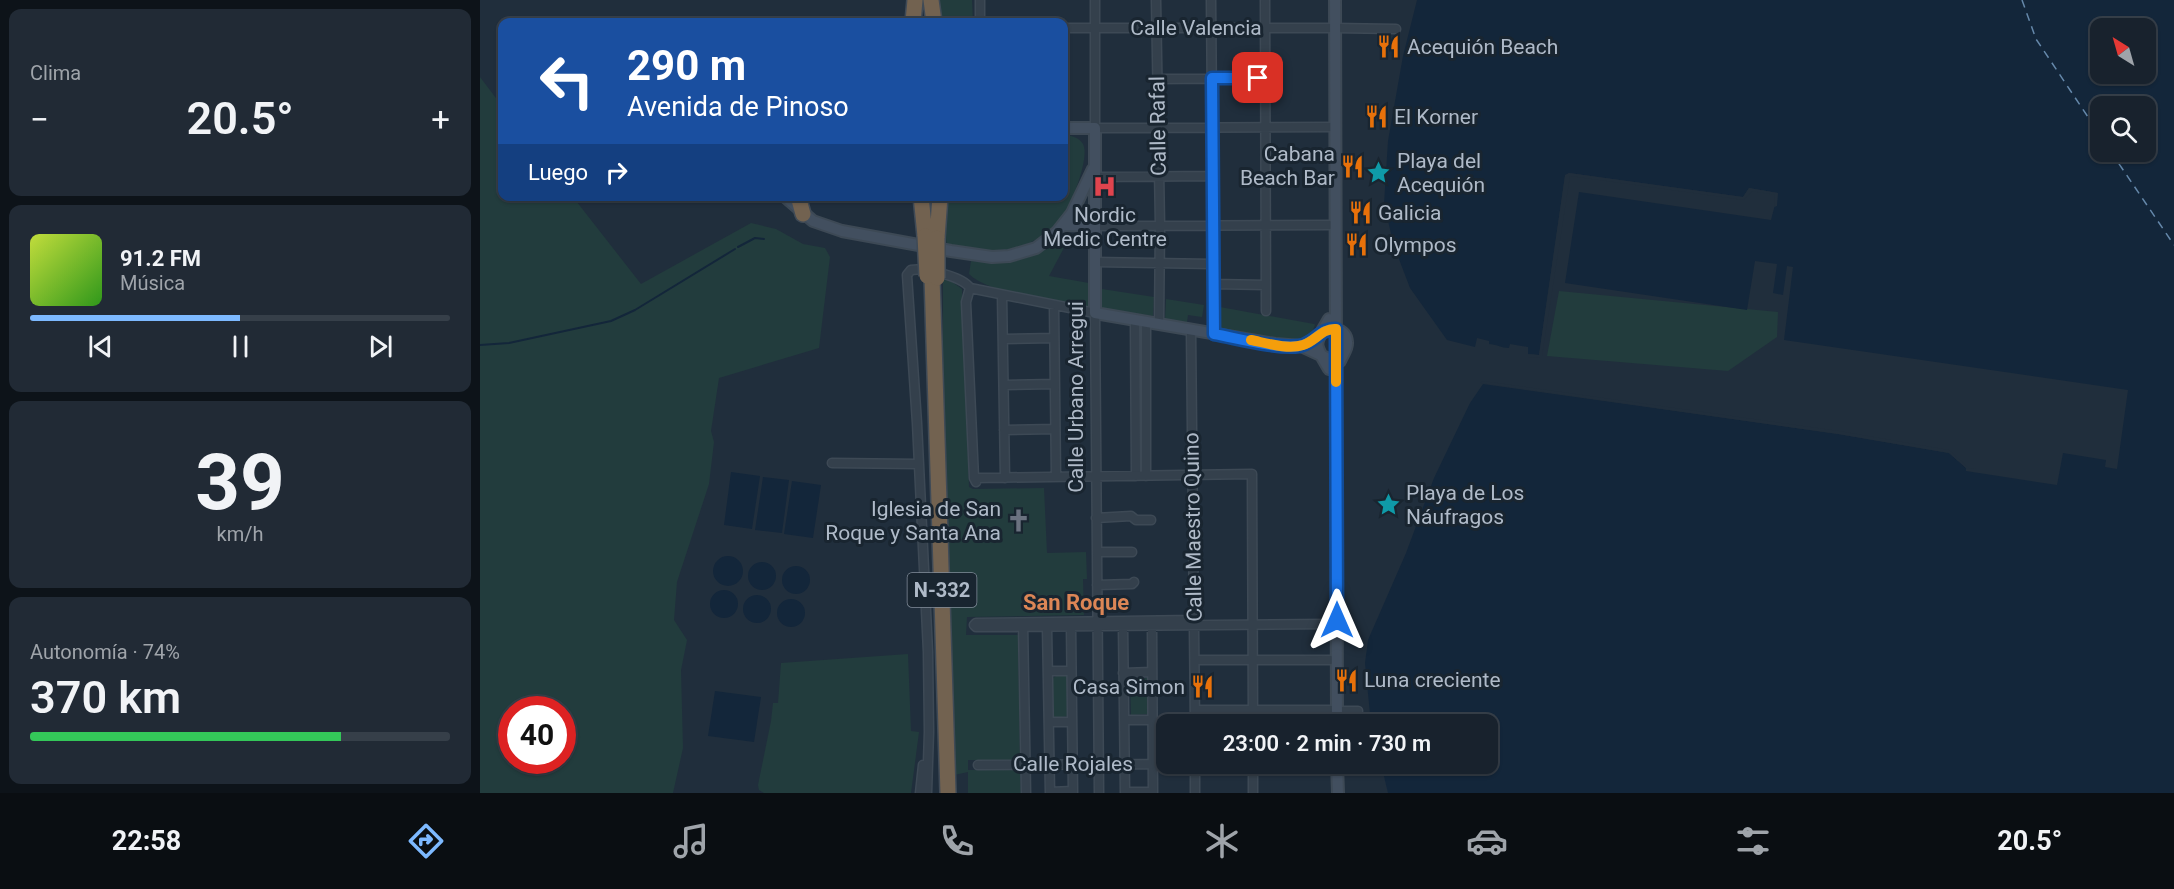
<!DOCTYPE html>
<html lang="es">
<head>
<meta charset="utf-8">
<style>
  body { margin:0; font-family:Roboto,sans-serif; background:#212a35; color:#f1f3f6; height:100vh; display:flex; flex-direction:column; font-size:22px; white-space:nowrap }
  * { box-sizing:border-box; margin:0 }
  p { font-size:20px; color:#9fa4aa }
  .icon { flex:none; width:33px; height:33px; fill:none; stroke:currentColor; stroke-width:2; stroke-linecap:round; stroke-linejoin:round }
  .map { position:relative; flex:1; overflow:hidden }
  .drawer { display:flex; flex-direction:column; gap:9px; padding:9px; background:#0d1319; width:480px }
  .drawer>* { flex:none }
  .hud { position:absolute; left:18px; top:18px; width:570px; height:183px; border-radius:12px; box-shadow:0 2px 4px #0004,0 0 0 2px #363f49; background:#1a4fa0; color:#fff; overflow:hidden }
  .needle { width:39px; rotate:323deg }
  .tools { position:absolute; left:1610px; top:18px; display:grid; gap:12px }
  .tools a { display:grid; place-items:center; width:66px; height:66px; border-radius:12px; background:#18222d; box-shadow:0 2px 4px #0004,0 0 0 2px #363f49; font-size:30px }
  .speed { position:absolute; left:18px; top:696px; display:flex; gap:12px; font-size:30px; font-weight:700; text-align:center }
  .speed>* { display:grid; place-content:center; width:78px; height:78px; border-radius:50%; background:#18222d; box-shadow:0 2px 4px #0004,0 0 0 2px #363f49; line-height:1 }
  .speed .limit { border:9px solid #d22; background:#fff; color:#111 }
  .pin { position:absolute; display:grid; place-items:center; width:51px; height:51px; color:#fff; margin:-26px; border-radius:12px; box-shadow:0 3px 9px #0006 }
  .me { position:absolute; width:66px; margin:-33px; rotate:0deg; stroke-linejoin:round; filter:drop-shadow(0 0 4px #0008) }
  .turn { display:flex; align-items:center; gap:21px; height:126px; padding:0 30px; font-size:27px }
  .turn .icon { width:78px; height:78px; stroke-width:2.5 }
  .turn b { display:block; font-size:42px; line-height:51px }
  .then { display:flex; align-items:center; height:57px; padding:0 30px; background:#0003; gap:12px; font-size:22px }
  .big { font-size:45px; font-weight:600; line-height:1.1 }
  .drawer .card { flex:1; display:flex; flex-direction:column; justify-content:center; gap:9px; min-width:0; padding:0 21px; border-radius:12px; background:#212a35 }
  .drawer .dial { align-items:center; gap:0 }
  .dial b { font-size:78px; line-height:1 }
  .song { display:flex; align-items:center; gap:18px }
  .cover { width:72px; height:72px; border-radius:9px; background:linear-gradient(135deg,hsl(70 70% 55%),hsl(110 70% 35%)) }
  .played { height:6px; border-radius:3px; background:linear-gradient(90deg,#7db9ff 50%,#363f49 50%) }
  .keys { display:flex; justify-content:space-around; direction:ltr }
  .heat { display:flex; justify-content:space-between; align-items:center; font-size:33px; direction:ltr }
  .charge { height:9px; border-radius:4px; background:linear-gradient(90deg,#34c759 74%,#363f49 0) }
  .trip { position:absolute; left:676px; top:714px; width:342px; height:60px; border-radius:12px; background:#18222d; box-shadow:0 2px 4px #0004,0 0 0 2px #363f49; font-weight:600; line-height:60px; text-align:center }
  .menu { display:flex; height:96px; justify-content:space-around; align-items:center; background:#0a0e12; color:#9fa4aa }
  .menu .icon { width:42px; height:42px }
  .menu .active { color:#7db9ff }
  .menu b { font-size:27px; color:#f1f3f6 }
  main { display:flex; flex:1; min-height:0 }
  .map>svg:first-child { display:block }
  .green { fill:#223c3d; fill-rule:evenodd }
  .water { fill:#13263a; fill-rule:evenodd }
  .pier { fill:#202e3c }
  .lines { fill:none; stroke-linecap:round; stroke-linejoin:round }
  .stream { stroke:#13263a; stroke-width:2 }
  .ferry { stroke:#6588aa; stroke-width:1.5; stroke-dasharray:8 6; stroke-linecap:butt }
  .street-casing { stroke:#3d4955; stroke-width:11 }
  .secondary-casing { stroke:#3d4955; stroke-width:14 }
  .highway-casing { stroke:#3f4a56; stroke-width:18 }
  .street { stroke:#34404c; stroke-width:8 }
  .secondary { stroke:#424f5f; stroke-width:10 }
  .highway { stroke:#726250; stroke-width:15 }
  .highway-bridge-casing { stroke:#3f4a56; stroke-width:18; stroke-linecap:butt }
  .highway-bridge { stroke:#726250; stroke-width:15 }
  .route-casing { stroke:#114b97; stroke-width:15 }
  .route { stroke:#1a73e8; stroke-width:10 }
  .slow { stroke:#f59e0b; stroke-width:10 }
  .labels { text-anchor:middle; stroke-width:6; stroke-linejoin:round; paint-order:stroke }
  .shield { fill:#192530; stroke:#828d9a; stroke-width:1.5 }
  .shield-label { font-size:20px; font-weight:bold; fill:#afbac8 }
  .street-label { font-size:21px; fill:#afbac8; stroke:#192530 }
  .poi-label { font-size:21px; fill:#afbac8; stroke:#192530; text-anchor:start }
  .neighbourhood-label { font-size:22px; font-weight:bold; fill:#dc8656; stroke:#192530 }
</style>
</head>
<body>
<main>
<section class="drawer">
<div class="card"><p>Clima</p>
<div class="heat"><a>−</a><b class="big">20.5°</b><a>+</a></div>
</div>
<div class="card">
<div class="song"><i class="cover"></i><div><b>91.2 FM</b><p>Música</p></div></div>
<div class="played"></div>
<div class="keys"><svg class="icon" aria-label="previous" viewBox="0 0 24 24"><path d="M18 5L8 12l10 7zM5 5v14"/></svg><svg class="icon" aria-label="pause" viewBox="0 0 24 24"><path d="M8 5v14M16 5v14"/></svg><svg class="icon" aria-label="next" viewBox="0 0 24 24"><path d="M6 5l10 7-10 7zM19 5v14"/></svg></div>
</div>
<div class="card dial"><b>39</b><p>km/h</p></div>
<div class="card"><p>Autonomía · 74%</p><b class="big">370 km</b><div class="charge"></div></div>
</section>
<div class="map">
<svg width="1694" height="793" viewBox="0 0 1694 793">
  <rect width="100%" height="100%" fill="#202e3c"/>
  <path class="green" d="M458,0H492L493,22H460Z
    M0,77L22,106V196L93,197L161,284L271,223L296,229L323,244L345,248L350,257L339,348L239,378L231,431L234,442L229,484L197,582L194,620L207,640L201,670L203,748L193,793H0ZM32,710H82V760H32Z
    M584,134C591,136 599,137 603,144C610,157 592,203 584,214C576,226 563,237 549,243C523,255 494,250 467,245L465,233L468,197L584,196Z
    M586,244L569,276L609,283L608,306C577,300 510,295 489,274L491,261C511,263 530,264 549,257C562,252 572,245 586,244Z
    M463,278L471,281L482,289L489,487L493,489L564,488L567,553L606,552L607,579H603L604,615L487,617L486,635H538L540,758L538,760H488V770H540L541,793H488V772L474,775L463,398Z
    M622,289L674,297L673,316L621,308Z
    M1079,291L1298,312L1297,337L1248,371L1067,356Z
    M686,299L724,305L722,317L708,315L707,322L685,319Z
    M740,307L834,324L835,325L830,337C814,349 760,333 740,329Z
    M428,654L431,731L439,732L431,793H284L279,790L278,785L291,721L293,703H298L301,663Z
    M584,675L588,677V716L576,718L573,716V678L576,676Z
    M667,678L668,714L651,715L650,679Z"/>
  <path class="water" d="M937,0H1694V793H908L901,764H1008V724H891L885,663L888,640L926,553L954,478L990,403L1003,384L1358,434L1469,453L1486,468V471L1577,485L1583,453L1626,460L1625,467L1637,469L1648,390L1304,340L1313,267L1307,266L1303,295L1293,293L1297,264L1275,261L1267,310L1085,283L1099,192L1291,220L1298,193L1269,188L1263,197L1089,173L1085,176L1059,355L1048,354V347L1030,344L1029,348C1021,348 1016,344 1009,344V341L997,338L995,347L967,340L930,288L914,246L904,204L908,141L923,56ZM1620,28H1665V74H1620ZM1620,106H1665V152H1620Z
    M251,472L280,476L272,529L244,525Z
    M283,477L309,480L302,533L275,530Z
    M312,481L341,485L333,538L304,534Z
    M233 571a15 15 0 1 1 30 0a15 15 0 1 1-30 0Z
    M268 576a14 14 0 1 1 28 0a14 14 0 1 1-28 0Z
    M302 580a14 14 0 1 1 28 0a14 14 0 1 1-28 0Z
    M230 604a14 14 0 1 1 28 0a14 14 0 1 1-28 0Z
    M263 609a14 14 0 1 1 28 0a14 14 0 1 1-28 0Z
    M297 613a14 14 0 1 1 28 0a14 14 0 1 1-28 0Z
    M235,691L281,697L274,742L228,736Z"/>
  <path class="pier" d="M1089,173L1263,197L1269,188L1298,193L1297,206L1294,207L1295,195L1272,191L1264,200L1090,176L1062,356L1060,358L1048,357V354L1059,355L1085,175Z
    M1003,381L1359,431L1469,450L1489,468L1496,469L1486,468L1469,453L1358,434L1000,383Z"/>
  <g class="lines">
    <path class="stream" d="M258,247L275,238L284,239
      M0,345L29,343L131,321L155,310L255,249"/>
    <path class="ferry" d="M1542,0L1556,39L1620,135
      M1631,152L1694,245"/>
    <defs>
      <path id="street" d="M500,0V22
        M615,0V128L855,127
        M676,0L680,225L679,324
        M731,0L734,334
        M785,0L786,311
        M584,28H849
        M855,28L916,29
        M677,79L785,78
        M615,177L733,176
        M615,226L849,225
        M615,262L733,264
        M733,284L786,285
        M490,288L615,313L619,793
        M490,288L486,302L494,478L496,482
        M522,295L525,478
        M574,305L576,477
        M655,320L656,476
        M711,330L715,724
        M523,339L574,338
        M524,385L575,384
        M524,430L575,429
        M352,463L438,464
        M666,476V322
        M494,478L772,474L773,724
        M616,518L651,516L656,520H671
        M617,552H652
        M617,585L652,584L654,582
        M714,620L496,623L494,625L496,627L850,624
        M543,623L546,793
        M591,626L593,793
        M643,626L645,793
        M672,626L673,793
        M567,627L570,793
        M715,660H850
        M568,671H591
        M643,673L672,672
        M715,710H851
        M857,711H878
        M644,720H672
        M569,722H592
        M715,764V793
        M773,764V793
        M498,765L724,764
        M570,792L593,791
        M645,792H673
        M440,793L443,765
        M447,793L449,732L448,652L437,423L427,275L431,270C445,268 482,276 490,288"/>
      <path id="secondary" d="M855,0L857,724
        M584,128H615V313L795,344L821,346L849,359L862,355
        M304,196L333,221L362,231L471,251L512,257L529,256L556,248L577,232L592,213L613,169
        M584,225L615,226
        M849,319C834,345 833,342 849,369
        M841,333C850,326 866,328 867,342C868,349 862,355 860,361
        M857,764L858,793"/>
      <path id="highway" d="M451,0L454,22
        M433,22L435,0
        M318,196L323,214
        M441,196L445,236
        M457,238L460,196
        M452,277L468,793"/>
    </defs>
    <use href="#street" class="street-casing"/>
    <use href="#secondary" class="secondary-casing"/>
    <use href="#highway" class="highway-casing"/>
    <use href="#street" class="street"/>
    <use href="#secondary" class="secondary"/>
    <use href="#highway" class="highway"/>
    <defs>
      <path id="highway-bridge" d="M445,236L447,276
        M457,278V238"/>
    </defs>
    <use href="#highway-bridge" class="highway-bridge-casing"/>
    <use href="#highway-bridge" class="highway-bridge"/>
  </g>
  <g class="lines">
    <defs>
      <path id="route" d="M778,78H732L734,334C757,338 796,349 819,346C834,344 840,328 856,329L857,620"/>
    </defs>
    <use href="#route" class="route-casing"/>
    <use href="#route" class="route"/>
    <path class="slow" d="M771,340C786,343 808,350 823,345C836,341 842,328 856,329V382"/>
  </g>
  <defs>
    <symbol id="restaurant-bare" viewBox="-9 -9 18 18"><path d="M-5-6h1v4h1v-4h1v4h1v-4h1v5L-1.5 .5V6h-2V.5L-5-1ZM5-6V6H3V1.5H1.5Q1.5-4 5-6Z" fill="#e8710a" stroke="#192530" stroke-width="2.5" paint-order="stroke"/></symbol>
    <symbol id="sight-bare" viewBox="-9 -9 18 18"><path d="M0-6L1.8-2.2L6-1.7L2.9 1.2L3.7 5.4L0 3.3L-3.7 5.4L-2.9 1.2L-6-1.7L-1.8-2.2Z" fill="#0f9aa8" stroke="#192530" stroke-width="2.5" paint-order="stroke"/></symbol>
    <symbol id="hospital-bare" viewBox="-9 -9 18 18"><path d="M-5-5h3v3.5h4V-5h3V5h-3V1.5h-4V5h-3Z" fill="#e0444e" stroke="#192530" stroke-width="2.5" paint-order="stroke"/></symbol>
    <symbol id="church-bare" viewBox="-9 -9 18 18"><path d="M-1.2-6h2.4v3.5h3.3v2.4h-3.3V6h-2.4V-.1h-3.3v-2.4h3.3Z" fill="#6b7280" stroke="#192530" stroke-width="2.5" paint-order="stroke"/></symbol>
  </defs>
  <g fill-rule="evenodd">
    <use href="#restaurant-bare" x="892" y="30" width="33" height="33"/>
    <use href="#restaurant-bare" x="880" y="100" width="33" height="33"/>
    <use href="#restaurant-bare" x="856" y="150" width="33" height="33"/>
    <use href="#sight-bare" x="882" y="156" width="33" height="33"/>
    <use href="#hospital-bare" x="608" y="170" width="33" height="33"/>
    <use href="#restaurant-bare" x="864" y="196" width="33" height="33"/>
    <use href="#restaurant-bare" x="860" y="228" width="33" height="33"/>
    <use href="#sight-bare" x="892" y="488" width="33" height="33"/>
    <use href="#church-bare" x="522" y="504" width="33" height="33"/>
    <use href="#restaurant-bare" x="850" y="664" width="33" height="33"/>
    <use href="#restaurant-bare" x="706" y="670" width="33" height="33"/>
  </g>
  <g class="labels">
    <rect class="shield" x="427.5" y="573" width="69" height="34" rx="4.5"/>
    <g class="shield-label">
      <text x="462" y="597">N-332</text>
    </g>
    <g class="street-label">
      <text x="716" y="35">Calle Valencia</text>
      <text transform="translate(678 126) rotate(-91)" y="7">Calle Rafal</text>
      <text transform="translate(596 397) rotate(-90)" y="7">Calle Urbano Arregui</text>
      <text transform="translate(713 527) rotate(-91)" y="7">Calle Maestro Quino</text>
      <text x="593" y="771">Calle Rojales</text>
    </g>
    <g class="poi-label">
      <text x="927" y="54">Acequión Beach</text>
      <text x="914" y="124">El Korner</text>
      <text x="855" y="161" text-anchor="end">Cabana<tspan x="855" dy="24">Beach Bar</tspan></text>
      <text x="917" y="168">Playa del<tspan x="917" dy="24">Acequión</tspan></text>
      <text x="898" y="220">Galicia</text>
      <text x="625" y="222" text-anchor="middle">Nordic<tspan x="625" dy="24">Medic Centre</tspan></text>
      <text x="894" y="252">Olympos</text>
      <text x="926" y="500">Playa de Los<tspan x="926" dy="24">Náufragos</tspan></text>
      <text x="521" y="516" text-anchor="end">Iglesia de San<tspan x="521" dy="24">Roque y Santa Ana</tspan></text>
      <text x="884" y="687">Luna creciente</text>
      <text x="705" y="694" text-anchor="end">Casa Simon</text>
    </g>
    <g class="neighbourhood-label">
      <text x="596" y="610">San Roque</text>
    </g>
  </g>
</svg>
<div class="tools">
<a><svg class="needle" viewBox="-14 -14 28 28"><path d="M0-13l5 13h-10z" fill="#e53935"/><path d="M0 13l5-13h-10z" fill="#9fa4aa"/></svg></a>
<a><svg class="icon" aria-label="search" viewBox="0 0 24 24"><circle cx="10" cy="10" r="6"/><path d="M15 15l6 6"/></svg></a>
</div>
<div class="speed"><div class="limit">40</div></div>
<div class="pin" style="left:778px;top:78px;background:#d93025"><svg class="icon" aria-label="arrive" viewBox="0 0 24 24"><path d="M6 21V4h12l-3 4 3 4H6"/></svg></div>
<svg class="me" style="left:857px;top:620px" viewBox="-20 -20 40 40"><path d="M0-17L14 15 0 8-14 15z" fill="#1a73e8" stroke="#fff" stroke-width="4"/></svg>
<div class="trip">23:00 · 2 min · 730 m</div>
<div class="hud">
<div class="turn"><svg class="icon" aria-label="left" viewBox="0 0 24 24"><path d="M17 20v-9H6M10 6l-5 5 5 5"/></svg><div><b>290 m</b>Avenida de Pinoso</div></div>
<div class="then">Luego<svg class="icon" aria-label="right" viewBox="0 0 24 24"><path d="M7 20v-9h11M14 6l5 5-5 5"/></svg></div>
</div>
</div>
</main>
<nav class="menu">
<b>22:58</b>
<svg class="icon active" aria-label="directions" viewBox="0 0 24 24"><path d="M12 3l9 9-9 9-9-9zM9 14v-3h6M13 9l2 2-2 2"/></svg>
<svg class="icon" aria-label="music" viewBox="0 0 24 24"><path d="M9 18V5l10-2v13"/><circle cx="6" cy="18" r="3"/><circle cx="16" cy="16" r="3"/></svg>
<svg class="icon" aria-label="phone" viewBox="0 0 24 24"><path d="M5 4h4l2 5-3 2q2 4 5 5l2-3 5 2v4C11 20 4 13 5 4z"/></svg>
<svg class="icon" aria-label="climate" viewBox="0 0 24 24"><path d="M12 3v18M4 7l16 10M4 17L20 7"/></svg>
<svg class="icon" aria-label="car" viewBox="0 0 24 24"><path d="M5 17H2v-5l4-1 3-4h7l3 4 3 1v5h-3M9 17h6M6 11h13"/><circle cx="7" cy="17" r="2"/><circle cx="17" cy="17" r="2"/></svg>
<svg class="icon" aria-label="filters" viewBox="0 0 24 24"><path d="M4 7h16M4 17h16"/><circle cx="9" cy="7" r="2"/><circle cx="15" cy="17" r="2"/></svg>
<b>20.5°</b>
</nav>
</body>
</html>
